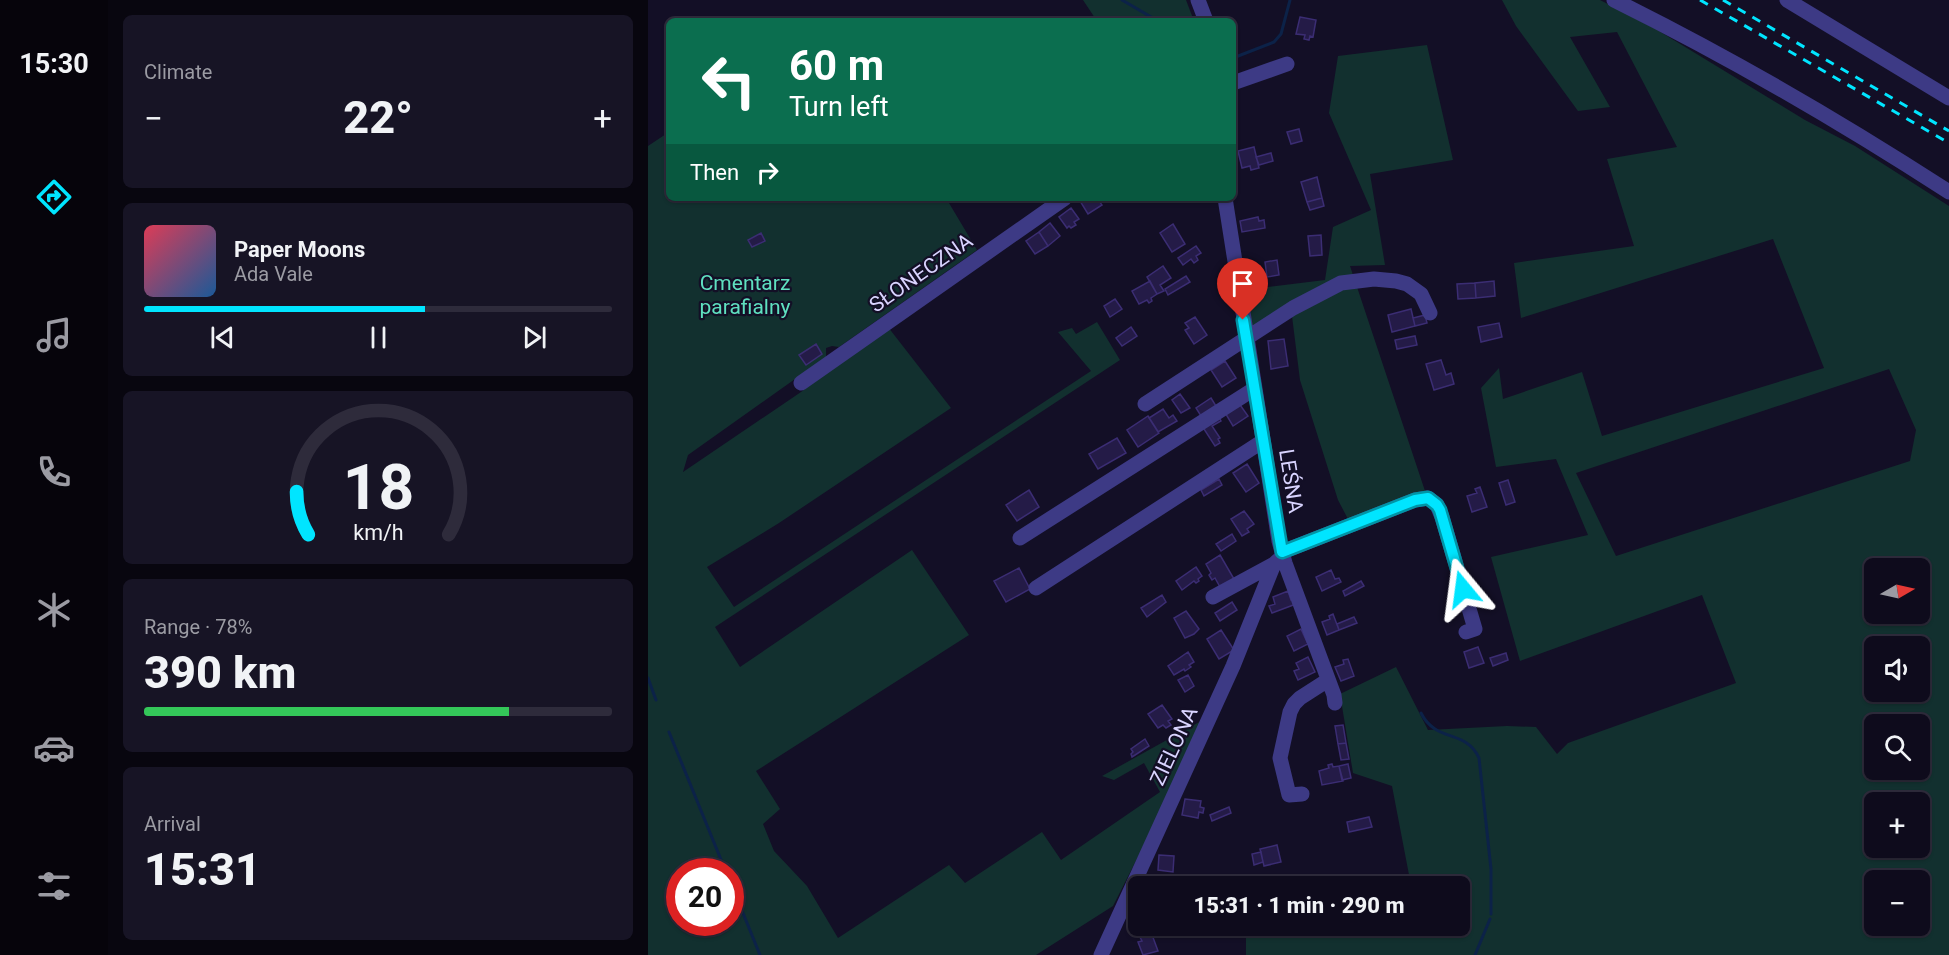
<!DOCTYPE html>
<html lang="en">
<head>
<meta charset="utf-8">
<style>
  body { margin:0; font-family:Roboto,sans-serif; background:#171425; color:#f1f3f6; height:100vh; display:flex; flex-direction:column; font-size:22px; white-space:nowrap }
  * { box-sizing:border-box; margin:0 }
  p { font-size:20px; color:#9b9ba3 }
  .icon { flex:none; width:33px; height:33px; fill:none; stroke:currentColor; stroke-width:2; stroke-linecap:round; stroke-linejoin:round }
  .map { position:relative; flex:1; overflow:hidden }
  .drawer { display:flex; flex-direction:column; gap:15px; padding:15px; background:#08060f; width:540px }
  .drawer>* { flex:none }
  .top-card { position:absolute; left:18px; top:18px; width:570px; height:183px; border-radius:9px; box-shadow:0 2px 4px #0004,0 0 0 2px #2e2b3b; background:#0b6e4f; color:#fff; overflow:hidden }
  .needle { width:39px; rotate:81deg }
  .buttons { position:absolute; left:1216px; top:558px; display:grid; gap:12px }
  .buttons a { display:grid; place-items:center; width:66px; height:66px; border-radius:9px; background:#0e0b1c; box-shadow:0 2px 4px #0004,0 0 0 2px #2e2b3b; font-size:30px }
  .speed { position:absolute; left:18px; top:858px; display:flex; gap:12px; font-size:30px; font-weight:700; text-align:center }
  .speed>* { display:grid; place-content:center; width:78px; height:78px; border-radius:50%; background:#0e0b1c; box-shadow:0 2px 4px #0004,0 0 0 2px #2e2b3b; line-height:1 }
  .speed .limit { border:9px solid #d22; background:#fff; color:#111 }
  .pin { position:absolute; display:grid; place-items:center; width:51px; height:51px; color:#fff; margin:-62px -26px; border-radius:50% 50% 50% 0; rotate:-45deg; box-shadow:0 0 6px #0007 }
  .pin .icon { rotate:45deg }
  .me { position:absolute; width:66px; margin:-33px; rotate:344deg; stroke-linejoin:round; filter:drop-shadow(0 0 4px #0008) }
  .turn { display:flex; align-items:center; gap:21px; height:126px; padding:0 24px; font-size:27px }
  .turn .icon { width:78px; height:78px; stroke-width:2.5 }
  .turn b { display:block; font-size:42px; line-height:51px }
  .then { display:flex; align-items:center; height:57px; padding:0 24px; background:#0003; gap:12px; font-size:22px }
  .big { font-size:45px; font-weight:800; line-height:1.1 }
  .drawer .widget { flex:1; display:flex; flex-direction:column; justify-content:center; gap:9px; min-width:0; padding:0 21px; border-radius:9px; background:#171425 }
  .drawer .dial { align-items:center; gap:0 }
  .dial svg { height:156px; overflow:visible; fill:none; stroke:#2e2b3b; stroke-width:7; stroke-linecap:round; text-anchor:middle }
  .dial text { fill:#f1f3f6; stroke:none }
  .song { display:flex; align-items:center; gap:18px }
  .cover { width:72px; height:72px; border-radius:9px; background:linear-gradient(135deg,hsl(350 70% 55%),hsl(210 70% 35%)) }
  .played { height:6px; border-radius:3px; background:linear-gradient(90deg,#00e5ff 60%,#2e2b3b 60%) }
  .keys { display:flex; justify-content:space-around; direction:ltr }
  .heat { display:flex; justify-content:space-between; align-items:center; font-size:33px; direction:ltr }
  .charge { height:9px; border-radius:4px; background:linear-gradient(90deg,#34c759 78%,#2e2b3b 0) }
  .trip { position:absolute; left:480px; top:876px; width:342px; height:60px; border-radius:9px; background:#0e0b1c; box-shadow:0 2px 4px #0004,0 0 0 2px #2e2b3b; font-weight:800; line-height:60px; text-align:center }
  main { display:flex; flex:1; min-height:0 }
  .menu { display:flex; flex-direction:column; width:108px; justify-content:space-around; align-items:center; background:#06040b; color:#9b9ba3 }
  .menu .icon { width:42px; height:42px }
  .menu .selected { color:#00e5ff }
  .menu b { font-size:27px; color:#f1f3f6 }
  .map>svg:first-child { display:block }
  .green { fill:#12302f; fill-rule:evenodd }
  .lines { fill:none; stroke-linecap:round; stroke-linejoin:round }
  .stream { stroke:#0c2248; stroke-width:3 }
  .building { fill:#241b47; stroke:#3b2d73; stroke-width:1.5 }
  .minor { stroke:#3d3a85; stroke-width:15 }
  .rail { stroke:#00e5ff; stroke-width:3; stroke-dasharray:9 8; stroke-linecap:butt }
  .route-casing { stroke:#0095a6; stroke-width:15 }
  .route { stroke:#00e5ff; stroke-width:10 }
  .labels { text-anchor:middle; stroke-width:4.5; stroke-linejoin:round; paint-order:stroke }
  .street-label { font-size:21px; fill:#d9d4ff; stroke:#130f26 }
  .park-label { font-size:21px; fill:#5fe0c0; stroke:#130f26 }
</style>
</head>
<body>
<main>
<nav class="menu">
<b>15:30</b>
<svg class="icon selected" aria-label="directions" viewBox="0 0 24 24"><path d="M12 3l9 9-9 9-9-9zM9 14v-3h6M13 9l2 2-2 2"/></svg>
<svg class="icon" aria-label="music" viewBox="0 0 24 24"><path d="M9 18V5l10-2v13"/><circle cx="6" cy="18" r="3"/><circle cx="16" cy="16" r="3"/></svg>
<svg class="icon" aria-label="phone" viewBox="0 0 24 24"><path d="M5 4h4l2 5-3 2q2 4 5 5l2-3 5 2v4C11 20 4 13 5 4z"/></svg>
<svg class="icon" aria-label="climate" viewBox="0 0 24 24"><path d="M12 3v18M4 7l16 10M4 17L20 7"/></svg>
<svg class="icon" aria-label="car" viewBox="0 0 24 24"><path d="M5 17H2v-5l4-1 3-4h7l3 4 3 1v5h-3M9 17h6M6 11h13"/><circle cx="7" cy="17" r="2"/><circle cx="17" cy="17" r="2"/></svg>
<svg class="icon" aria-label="filters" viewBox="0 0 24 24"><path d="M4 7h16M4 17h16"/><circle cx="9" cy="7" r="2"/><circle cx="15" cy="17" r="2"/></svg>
</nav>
<section class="drawer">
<div class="widget"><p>Climate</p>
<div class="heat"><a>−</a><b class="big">22°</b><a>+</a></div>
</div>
<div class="widget">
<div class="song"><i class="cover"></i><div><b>Paper Moons</b><p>Ada Vale</p></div></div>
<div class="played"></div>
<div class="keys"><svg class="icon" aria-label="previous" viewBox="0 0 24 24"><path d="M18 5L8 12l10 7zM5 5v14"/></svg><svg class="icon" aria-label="pause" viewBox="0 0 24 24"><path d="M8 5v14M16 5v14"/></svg><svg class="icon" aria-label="next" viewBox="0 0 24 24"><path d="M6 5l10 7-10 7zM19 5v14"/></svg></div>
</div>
<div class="widget dial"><svg viewBox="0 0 100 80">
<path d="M14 69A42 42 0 1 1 86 69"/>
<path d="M14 69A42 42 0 0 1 8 47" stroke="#00e5ff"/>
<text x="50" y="56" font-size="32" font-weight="700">18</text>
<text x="50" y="72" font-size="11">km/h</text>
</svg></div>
<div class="widget"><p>Range · 78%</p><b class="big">390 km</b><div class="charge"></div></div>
<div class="widget"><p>Arrival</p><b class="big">15:31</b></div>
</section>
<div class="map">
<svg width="1301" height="955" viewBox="0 0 1301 955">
  <rect width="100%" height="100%" fill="#130f26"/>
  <path class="green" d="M435,0H538L546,21H449Z
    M854,0H952L1006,28L1157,120L1207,146L1301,206V955H598V926H605L607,934L632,926H812V886H744L762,880L744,786L705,773L692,694L748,667L780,730L859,726L888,727L909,754L920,743L1088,683L1054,595L872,661L843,557L940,535L908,459L848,467L833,388L851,368L855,399L934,372L954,436L1176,368L1125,239L873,318L866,263L986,246L959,159L1029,147L969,32L922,37L962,107L930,111L868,26ZM1241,369L1268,430L1262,461L968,556L928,473ZM1227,568H1272V614H1227ZM1227,646H1272V692H1227ZM1227,724H1272V770H1227ZM1227,802H1272V848H1227ZM1227,880H1272V926H1227Z
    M779,45L805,160L722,174L737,265L702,266L777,491L701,521L690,500L652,380L644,316L593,335L587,291L677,280L685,227L723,210L681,113L690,56Z
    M21,132V198H298L329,250L191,347L184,346L178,348V357L40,455L35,472L153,392L240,327L303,408L131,523L59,567L86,607L443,371L410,332L424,328L428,334L449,322L472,360L67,627L92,667L264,550L321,635L108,771L132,809L115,824L126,851L159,886L190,938L301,865L317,883L394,832L413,860L512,792L496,763L466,780L454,776L553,721L529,780L465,906L388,955H0V146ZM32,872H82V922H32Z"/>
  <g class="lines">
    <path class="stream" d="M474,0L510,21
      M585,58L626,42L633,34L642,0
      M0,678L8,700
      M773,713C788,743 818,729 831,758L843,869V914
      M21,732L78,872
      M82,881L112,955
      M827,955L842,919"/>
  </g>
  <path class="building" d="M652,17L668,20L665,37L662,36L661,40L656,39L657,35L648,34Z
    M651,129L654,141L643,144L639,132Z
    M606,147L611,168L603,170L602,166L594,168L590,151Z
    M623,153L625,161L611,165L608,157Z
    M669,177L674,198L659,202L653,182Z
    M436,198H449L454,205L440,214L432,201Z
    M674,198L676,206L662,210L659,202Z
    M423,208L431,219L426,222L428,225L423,228L421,226L419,228L411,217Z
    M610,217L611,221L616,220L617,228L594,232L592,221Z
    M402,223L412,236L400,246L391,232Z
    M525,224L537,244L524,252L512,233Z
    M391,232L400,246L387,254L378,241Z
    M113,233L117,241L104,247L100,240Z
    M673,235L674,255L662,256L660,236Z
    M548,246L553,253L548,256L550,260L546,263L543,259L535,265L530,258Z
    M629,260L631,275L619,277L617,262Z
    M515,266L523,278L512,285L516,291L509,294L499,277Z
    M538,276L542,282L520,295L517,289Z
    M502,281L509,294L503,298L504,301L501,303L499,300L491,304L484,291Z
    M846,281L847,296L828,298L827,283Z
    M827,283L828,298L810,299L809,284Z
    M467,299L474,309L462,317L456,306Z
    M763,309L767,326L744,332L740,315Z
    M777,315L779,323L767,326L765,318Z
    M547,317L559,335L546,344L537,330L541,328L537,323Z
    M851,323L854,337L833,342L830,327Z
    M483,327L489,336L474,346L468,338Z
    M767,336L769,345L749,349L747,340Z
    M636,339L640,366L623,369L620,341Z
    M168,344L174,354L158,365L151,355Z
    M793,360L798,375L803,373L806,384L786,390L778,364Z
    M577,361L588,378L574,387L563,370Z
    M532,394L542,408L533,413L524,400Z
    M563,398L568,406L553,416L548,408Z
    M590,402L600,416L585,426L576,411Z
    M515,409L521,418L525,415L529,421L510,432L501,418Z
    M570,415L573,421L564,426L572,438L570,439L572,443L567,446L554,426Z
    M500,416L511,433L490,447L479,430Z
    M469,438L478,453L450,469L441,454Z
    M599,464L611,483L598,492L585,473Z
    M571,479L574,485L556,496L553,490Z
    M860,480L867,502L858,505L851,483Z
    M832,487L839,507L824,512L819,496L829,493L827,489Z
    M381,490L391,507L369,521L358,505Z
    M596,511L606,524L599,529L601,532L594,536L583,519Z
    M584,534L588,541L573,551L568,544Z
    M572,555L586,579L572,587L567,578L564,580L561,575L563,573L558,564Z
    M548,567L554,576L550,579L551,581L548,583L546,581L534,590L528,581Z
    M371,568L382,589L358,602L346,581Z
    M683,570L687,579L691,578L693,582L674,591L668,577Z
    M713,581L716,586L697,596L695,591Z
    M640,591L643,600L646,599L648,604L624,613L621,606L627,604L625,597Z
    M514,595L518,602L499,617L493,608Z
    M584,602L589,610L572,621L567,613Z
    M538,611L551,629L546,634L537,638L526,618Z
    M685,614L691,630L679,635L674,622L682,619L681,616Z
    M706,617L709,623L691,630L689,624Z
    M653,629L660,644L646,651L639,636Z
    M573,630L586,650L571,659L559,639Z
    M830,647L836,663L821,668L816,652Z
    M540,652L546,662L541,665L543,667L537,671L536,669L526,675L520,666Z
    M858,653L860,660L845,666L842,658Z
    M660,657L667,672L650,680L646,671L651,669L648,663Z
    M700,659L706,676L693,681L687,667L696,664L695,660Z
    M540,675L546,686L537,692L530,680Z
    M514,705L524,719L520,721L523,725L518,728L515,725L510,728L500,714Z
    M695,725L698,743L690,744L687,726Z
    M497,739L501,746L484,757L483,754L485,752L483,749Z
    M698,743L701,759L693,760L690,744Z
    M684,764L685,767L691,766L695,781L674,785L671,771L681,768L680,765Z
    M700,764L703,778L694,780L691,766Z
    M537,799L553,801L552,807L556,808L555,813L551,812L550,818L534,815Z
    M581,807L583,813L564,821L562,815Z
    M721,817L724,827L701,832L699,822Z
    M629,845L633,862L616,866L612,849Z
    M613,852L615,862L606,865L604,854Z
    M511,855L526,856L525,872L510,870Z
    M503,932L510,951L495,955L490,942L494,941L492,937Z"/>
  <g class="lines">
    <path class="minor" d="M550,0L558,21
      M966,0C1081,57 1193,122 1301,192
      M1139,0L1301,98
      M585,83L639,64
      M577,198L631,541L637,563L686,695L687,703
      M153,383L417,198
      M497,404L645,308L693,283L726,279L748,281L759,284L773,294L782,313
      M372,538L606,389
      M634,552L767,500L780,498L789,505L794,517L827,629L818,632
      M388,588L615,441
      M565,597L626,564
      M654,794L641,795L632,758L642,712L646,704L652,698L680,680
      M453,955L585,666L626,564L635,556"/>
    <path class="rail" d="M1052,0L1301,143
      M1075,0L1301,131"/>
  </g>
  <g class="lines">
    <defs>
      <path id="route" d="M595,320L634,552L767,500L780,498L789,505L792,510L815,589"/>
    </defs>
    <use href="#route" class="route-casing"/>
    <use href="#route" class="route"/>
  </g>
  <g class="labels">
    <g class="street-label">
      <text transform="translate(273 273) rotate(-35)" y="7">SŁONECZNA</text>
      <text transform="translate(643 481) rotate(81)" y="7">LEŚNA</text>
      <text transform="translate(526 746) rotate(-65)" y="7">ZIELONA</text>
    </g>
    <g class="park-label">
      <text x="97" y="290">Cmentarz<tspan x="97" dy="24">parafialny</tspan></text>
    </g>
  </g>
</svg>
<div class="buttons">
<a><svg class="needle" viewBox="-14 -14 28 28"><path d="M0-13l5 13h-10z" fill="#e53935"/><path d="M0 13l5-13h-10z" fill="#9b9ba3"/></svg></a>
<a><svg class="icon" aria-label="sound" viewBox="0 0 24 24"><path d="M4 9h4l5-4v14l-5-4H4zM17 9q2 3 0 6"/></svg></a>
<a><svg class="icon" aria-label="search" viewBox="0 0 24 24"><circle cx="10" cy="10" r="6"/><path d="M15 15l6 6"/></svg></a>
<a>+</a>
<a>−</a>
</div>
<div class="speed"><div class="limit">20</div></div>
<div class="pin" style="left:595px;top:320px;background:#d93025"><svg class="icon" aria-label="arrive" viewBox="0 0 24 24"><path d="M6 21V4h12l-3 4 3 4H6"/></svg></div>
<svg class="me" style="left:815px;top:589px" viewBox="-20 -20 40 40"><path d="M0-17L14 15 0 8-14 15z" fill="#00e5ff" stroke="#fff" stroke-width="4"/></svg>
<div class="trip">15:31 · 1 min · 290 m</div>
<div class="top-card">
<div class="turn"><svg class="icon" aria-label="left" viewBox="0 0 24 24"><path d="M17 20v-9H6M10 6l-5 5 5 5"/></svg><div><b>60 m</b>Turn left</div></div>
<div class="then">Then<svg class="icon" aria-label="right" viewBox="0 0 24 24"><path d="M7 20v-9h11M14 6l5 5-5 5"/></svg></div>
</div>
</div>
</main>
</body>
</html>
